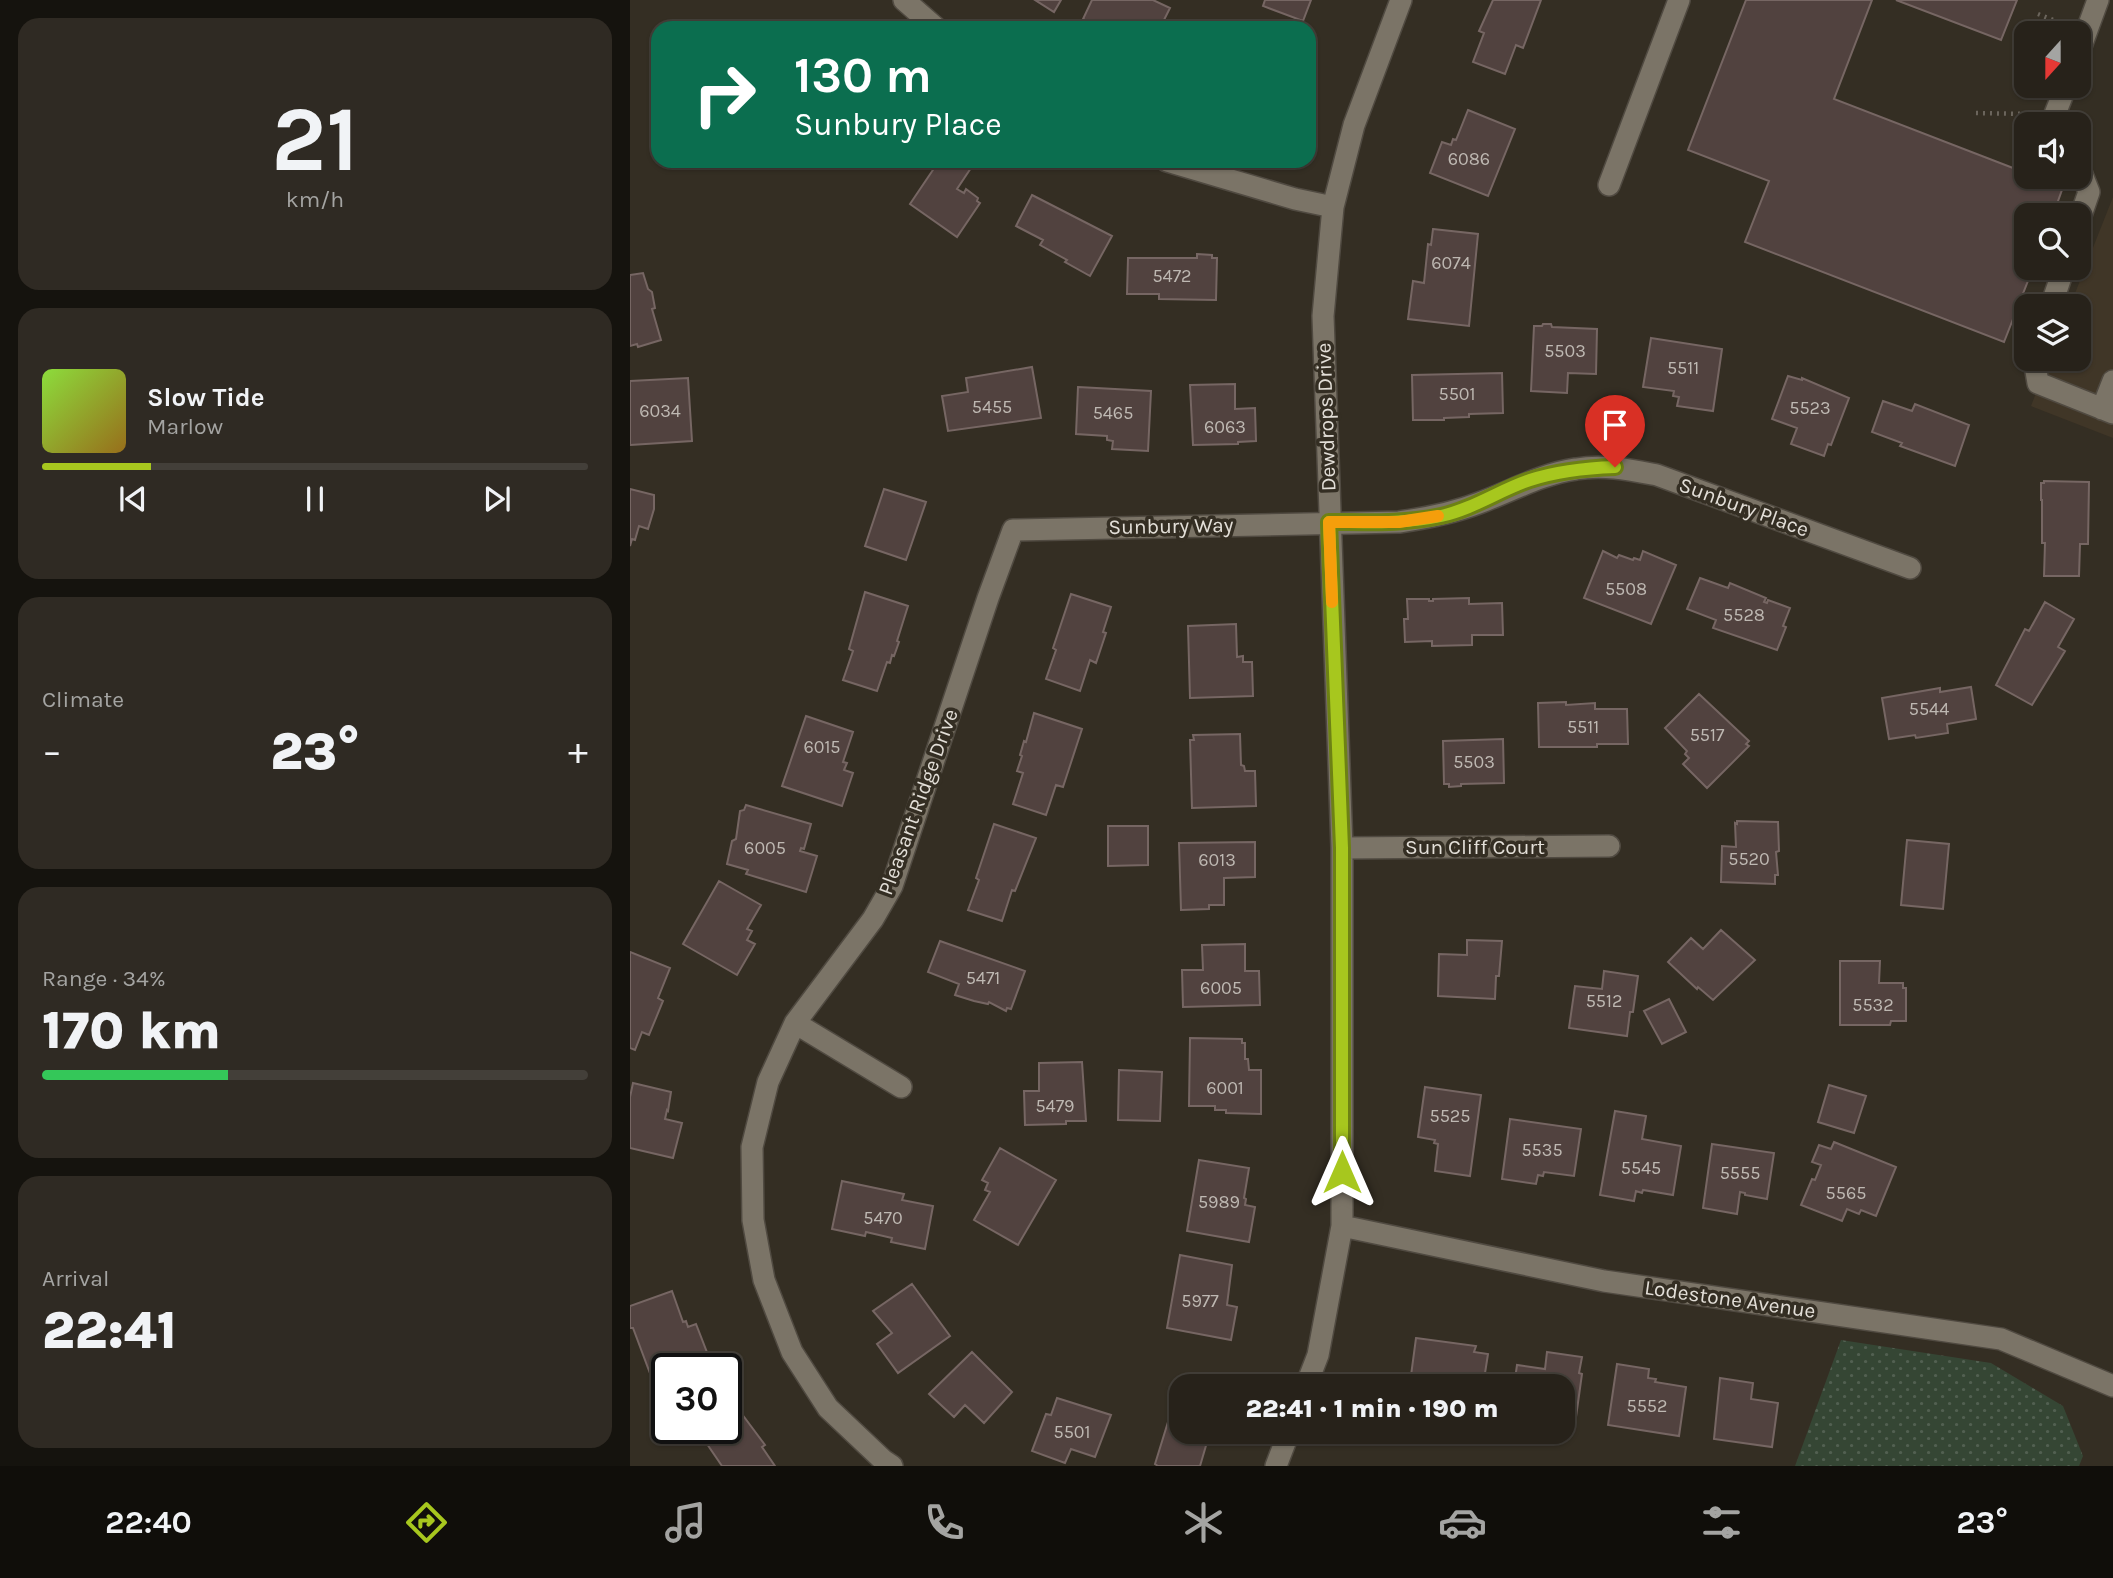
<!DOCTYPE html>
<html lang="en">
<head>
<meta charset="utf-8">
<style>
  body { margin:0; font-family:Karla,sans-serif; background:#2f2a23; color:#f1f3f6; height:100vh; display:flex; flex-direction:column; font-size:26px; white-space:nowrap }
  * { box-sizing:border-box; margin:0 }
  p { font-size:23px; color:#a4a4a2 }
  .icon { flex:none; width:38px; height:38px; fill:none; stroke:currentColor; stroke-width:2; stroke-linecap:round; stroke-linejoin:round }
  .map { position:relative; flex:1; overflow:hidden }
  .side { display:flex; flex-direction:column; gap:18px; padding:18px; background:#15130e; width:630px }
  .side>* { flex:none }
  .banner { position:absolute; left:21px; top:21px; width:665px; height:147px; border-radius:21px; box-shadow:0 2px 5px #0004,0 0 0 2px #433f39; background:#0b6e4f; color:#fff; overflow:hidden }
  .needle { width:46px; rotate:201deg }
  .buttons { position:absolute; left:1384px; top:21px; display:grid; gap:14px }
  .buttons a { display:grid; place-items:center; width:77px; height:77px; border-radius:14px; background:#27221a; box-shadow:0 2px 5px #0004,0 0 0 2px #433f39; font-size:35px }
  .speed { position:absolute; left:21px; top:1353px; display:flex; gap:14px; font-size:35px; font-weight:700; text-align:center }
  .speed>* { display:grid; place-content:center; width:91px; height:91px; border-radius:50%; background:#27221a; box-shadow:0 2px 5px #0004,0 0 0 2px #433f39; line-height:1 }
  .speed .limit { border:4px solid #111; border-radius:10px; background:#fff; color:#111 }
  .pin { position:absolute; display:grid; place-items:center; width:60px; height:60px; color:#fff; margin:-72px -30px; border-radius:50% 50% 50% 0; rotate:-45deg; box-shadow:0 0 7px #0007 }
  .pin .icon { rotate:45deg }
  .me { position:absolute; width:77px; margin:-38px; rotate:0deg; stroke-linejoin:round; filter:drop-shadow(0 0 5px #0008) }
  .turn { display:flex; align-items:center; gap:24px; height:147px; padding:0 28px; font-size:32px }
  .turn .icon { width:91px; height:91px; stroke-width:2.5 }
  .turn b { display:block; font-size:49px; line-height:60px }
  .big { font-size:52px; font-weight:800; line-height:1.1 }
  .side .tile { flex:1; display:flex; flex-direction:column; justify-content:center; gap:10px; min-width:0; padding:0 24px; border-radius:21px; background:#2f2a23 }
  .side .dial { align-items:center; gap:0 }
  .dial b { font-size:91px; line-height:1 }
  .song { display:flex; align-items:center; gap:21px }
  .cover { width:84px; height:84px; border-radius:10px; background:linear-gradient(135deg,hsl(90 70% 55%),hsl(40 70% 35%)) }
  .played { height:7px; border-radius:4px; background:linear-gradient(90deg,#a7c71e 20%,#433f39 20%) }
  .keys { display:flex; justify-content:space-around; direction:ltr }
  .heat { display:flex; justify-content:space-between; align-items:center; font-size:38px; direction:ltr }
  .charge { height:10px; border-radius:5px; background:linear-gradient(90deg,#34c759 34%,#433f39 0) }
  .trip { position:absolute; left:539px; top:1374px; width:406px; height:70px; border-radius:21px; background:#27221a; box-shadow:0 2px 5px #0004,0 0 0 2px #433f39; font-weight:800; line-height:70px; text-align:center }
  .tab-bar { display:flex; height:112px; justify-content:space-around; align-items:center; background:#100e0a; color:#a4a4a2 }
  .tab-bar .icon { width:49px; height:49px }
  .tab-bar .on { color:#a7c71e }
  .tab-bar b { font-size:32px; color:#f1f3f6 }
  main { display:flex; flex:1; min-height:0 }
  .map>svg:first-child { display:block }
  .built { fill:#403627 }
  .grass { fill:url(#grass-dots) }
  .building { fill:#51423f; stroke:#766663; stroke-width:2 }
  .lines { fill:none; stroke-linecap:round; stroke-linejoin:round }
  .minor-casing { stroke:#504a41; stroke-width:24 }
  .path { stroke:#6b655c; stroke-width:4.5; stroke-dasharray:2 5; stroke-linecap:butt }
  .minor { stroke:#7b7467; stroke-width:21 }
  .route-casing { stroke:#6d8114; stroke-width:18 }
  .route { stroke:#a7c71e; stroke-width:12 }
  .slow { stroke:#f59e0b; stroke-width:12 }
  .labels { text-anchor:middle; stroke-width:7; stroke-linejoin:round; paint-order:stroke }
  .number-label { font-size:18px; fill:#beb8b2 }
  .street-label { font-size:21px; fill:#e3dfd8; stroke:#342e23 }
</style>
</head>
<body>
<main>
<section class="side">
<div class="tile dial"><b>21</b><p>km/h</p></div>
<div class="tile">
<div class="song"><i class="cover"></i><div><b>Slow Tide</b><p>Marlow</p></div></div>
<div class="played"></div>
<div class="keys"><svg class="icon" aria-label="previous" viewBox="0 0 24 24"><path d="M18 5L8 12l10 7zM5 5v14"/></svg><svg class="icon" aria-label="pause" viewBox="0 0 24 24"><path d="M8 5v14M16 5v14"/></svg><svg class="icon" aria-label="next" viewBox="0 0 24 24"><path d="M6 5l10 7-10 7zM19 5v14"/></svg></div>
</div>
<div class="tile"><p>Climate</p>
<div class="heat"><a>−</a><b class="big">23°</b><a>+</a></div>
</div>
<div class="tile"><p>Range · 34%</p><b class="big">170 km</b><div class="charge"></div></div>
<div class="tile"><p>Arrival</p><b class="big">22:41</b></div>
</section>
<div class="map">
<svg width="1483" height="1466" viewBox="0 0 1483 1466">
  <defs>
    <pattern id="grass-dots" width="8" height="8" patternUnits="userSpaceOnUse" patternTransform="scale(1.75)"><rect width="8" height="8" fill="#354634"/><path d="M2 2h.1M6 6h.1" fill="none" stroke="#526051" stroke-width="1.8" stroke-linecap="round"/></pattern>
  </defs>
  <rect width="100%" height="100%" fill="#342e23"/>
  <path class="built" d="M1483,197V438L1401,406L1419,359H1449V306H1440Z"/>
  <path class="grass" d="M1211,1340L1361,1363L1433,1406L1453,1456L1449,1466H1165Z"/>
  <path class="building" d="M405,0H431L424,12Z
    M462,0H523L540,8L530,28H470L453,19Z
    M635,0H681L673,21L633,6Z
    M863,0H911L893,48L886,45L875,74L843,62L854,33L849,31Z
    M1116,0H1242L1204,99L1396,173V177H1406L1433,187L1423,215H1396V268H1403L1374,342L1115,242L1139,181L1058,150Z
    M1266,0H1387L1371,40Z
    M838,110L885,129L858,196L800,173L812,142L821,145L823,139L826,140Z
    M309,161L345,162L327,189L334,193L336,189L348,198L347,201L350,203L327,237L280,204Z
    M402,195L482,236L460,276L435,262L437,260L410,245L413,240L386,226Z
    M803,229L848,234L839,326L778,319L783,281L794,283L798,244L801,245Z
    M567,254L582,255V258H587L586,300L529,299V294H497L498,258H567Z
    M13,273L18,289L22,292L25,308L22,309L31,340L8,347L7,344L0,346V275Z
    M913,324H921L922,327L967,329L966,374L938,373L937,393L901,391L904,326H912Z
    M1021,338L1092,349L1083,411L1047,406L1049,397L1043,396L1044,391L1013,387Z
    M402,367L411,418L318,431L312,396L338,392L336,378Z
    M872,373L873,413L839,414V417L814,418V420H783L782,375Z
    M1158,376L1172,380V378L1219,398L1201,445L1198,444L1194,456L1161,444L1167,428L1142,419Z
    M58,378L62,441L0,445V381Z
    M605,384V409L625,408L626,441L608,442V444L563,445L560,385Z
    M448,387L521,391L518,451L482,449L483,441L477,440V436L446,434Z
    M1253,401L1282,411L1285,404L1339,425L1325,466L1270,446L1272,443L1242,432Z
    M1414,481L1459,482L1458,544H1450L1449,576H1414L1415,543H1412V500H1411V483H1414Z
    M0,489L24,495V509L18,529L9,526L5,540L2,539L0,546Z
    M254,489L296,502L276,560L235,546Z
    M973,551L987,558L989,555L1003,560L1004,558L1010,560L1013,551L1046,565L1021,624L954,598Z
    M1070,578L1098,588L1100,583L1136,598L1134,602L1137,603L1138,600L1160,608L1153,626L1156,627L1147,650L1083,628L1086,620L1057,609Z
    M235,592L278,606L267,641L269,642L264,656L262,655L260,663L257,662L247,691L213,680L223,651L219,649Z
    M441,594L481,607L473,632L476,633L466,663L460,660L450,691L416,679L426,650L423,648Z
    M839,598V604L872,603L873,635H842V645L802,646V641L775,642L774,619H778L777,599H799V601H803V599Z
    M1415,602L1444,619L1428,647L1435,651L1402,705L1366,685L1395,629L1399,631Z
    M606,624L607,657L613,656V662H622L623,696L560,698L558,626Z
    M1341,687L1346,719L1317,724L1318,733L1286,738L1285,735L1259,739L1252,698L1310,688V692Z
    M1069,694L1119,741L1116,744L1119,746L1077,788L1053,764L1059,758L1055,754L1057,751L1035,728Z
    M936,702V705L965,703V709H997L998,744H967V747H909L908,703Z
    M404,713L452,729L433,787L426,785L416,815L383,804L393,773L387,771L392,756L390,755L394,741L396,742Z
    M176,716L223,732L213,762L217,763L214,770L223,773L212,806L152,786Z
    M610,734L611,765L614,766L615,771H625L626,806L562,808L560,740H564L563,735Z
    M873,739L874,783L831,784V786L819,787V784H814L813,741Z
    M116,805L181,824L174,849L171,848L170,851L187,856L176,892L116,874L118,870L97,864L102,841L106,839L110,811L114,810Z
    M1107,821L1148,822L1149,851L1146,852L1148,875H1145V884L1091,882L1092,846L1106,847L1105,823L1107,824Z
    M364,824L406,838L385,891L382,890L372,921L338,910L349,880L346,878Z
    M478,826H518V865L478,866Z
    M1277,840L1319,844L1313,909L1271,905Z
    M625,842V877L594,878V905H579V909L551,910L549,843Z
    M89,881L131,905L117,929L122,931L117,940L125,944L107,975L53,944Z
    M1091,930L1125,960L1083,1000L1068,987L1067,989L1038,962L1061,938L1073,949Z
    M837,940L872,941L869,976H866L865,999L808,996L809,954L837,955Z
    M310,941L395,971L381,1009L377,1008L376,1011L359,1002L358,1004L344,1001L325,995L329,984L298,972Z
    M615,944V971H629L630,1005L553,1007L552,970H573L572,945Z
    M0,952L40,968L28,998L33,1001L19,1035L12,1032L5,1050L0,1048Z
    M1210,961H1250L1249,983H1273V988H1276V1021H1261L1260,1025H1210Z
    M974,971L1008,976L1003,1012H1000L997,1036L939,1028L945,986L972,989Z
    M1039,999L1056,1032L1032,1044L1014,1011Z
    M560,1038L612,1039V1043H615V1059H618L619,1070H631V1114L596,1113V1110H585V1106H559Z
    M452,1062L456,1121H436V1124L395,1125L394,1091H409V1063Z
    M489,1070L532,1072L530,1121L488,1120Z
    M3,1083L41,1092L38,1111L37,1110L35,1119L52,1123L43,1158L0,1148V1097Z
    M1199,1085L1236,1096L1224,1133L1188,1122Z
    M795,1087L851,1095L840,1176L805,1171L808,1144L804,1143L805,1140L788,1137Z
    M985,1111L1016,1116L1012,1139L1051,1146L1043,1195L1013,1190L1012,1193L1006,1191L1004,1201L970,1195Z
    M880,1119L951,1129L944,1176L914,1172L913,1176L908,1175L906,1184L872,1179Z
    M1204,1142L1266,1167L1246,1216L1231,1210L1229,1214L1217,1209L1212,1221L1171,1205L1182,1179L1185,1180L1191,1165L1182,1162L1189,1145L1201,1149Z
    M1082,1144L1144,1153L1137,1199L1115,1195V1193L1110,1192L1107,1214L1073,1208Z
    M370,1148L426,1180L388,1245L344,1220L360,1192L355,1190L358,1183L352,1180Z
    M569,1160L619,1168L614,1198L616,1199L615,1205L625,1207L619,1242L557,1231Z
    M212,1181L274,1194L272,1200L303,1206L295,1249L261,1242L262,1238L236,1232L235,1236L202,1229Z
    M550,1255L602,1265L597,1305L607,1307L601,1340L537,1328Z
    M282,1284L320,1336L268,1373L247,1344L262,1333L243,1311Z
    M42,1291L53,1322L56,1321L58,1327L66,1324L78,1355L21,1376L3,1328H0V1306Z
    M786,1338L846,1346L844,1352L858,1354L853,1386H801L780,1383Z
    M342,1352L382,1392L354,1423L335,1405L324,1417L299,1394Z
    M917,1352L952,1357L949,1373L952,1374L946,1417L933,1415V1386H884L887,1365L915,1369Z
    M987,1364L1019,1369L1018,1378L1026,1379L1025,1382L1056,1387L1049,1436L978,1425Z
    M1090,1378L1123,1383L1121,1399L1148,1403L1142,1447L1084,1439Z
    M97,1394L135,1445L132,1447L145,1466H92L75,1441L78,1439L70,1428H96Z
    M427,1398L481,1415L465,1457L441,1449L435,1463L402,1451L416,1414L421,1415Z
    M542,1409L551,1412V1432H580L570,1466H528L525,1464Z"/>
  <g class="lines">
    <defs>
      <path id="minor" d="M274,0L306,28
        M1449,52L1468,0
        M1429,124L1425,114L1436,86
        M537,161L665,199L703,207
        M1449,167L1459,192L1449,221
        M979,185L1049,0
        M1421,306L1434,268
        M1404,359L1408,383L1483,413
        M1472,409L1483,381
        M712,848L979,846
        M165,1023L271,1087
        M712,1226L974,1281L1371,1339L1483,1386
        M676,1386L688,1355L712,1226V848L693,316L703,207L724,125L771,0
        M262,1466L253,1460L198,1408L162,1352L134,1280L123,1220L122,1147L138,1082L165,1023L243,919L262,886L358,598L383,530L769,522C797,518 823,513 849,503C882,491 911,474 946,469C974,464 1001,470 1027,475L1280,568
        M646,1466L659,1432"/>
    </defs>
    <use href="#minor" class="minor-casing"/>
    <path class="path" d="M1408,14L1433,24
      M1346,113L1401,114"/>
    <use href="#minor" class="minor"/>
  </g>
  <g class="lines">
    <defs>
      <path id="route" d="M712,1172V848L699,522C737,522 774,524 811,516C843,509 870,490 900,480C928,471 956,468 985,467"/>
    </defs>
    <use href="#route" class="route-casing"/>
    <use href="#route" class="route"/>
    <path class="slow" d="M702,602L699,522H769L808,516"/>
  </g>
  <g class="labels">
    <g class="number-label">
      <text x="839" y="165">6086</text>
      <text x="821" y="269">6074</text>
      <text x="542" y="282">5472</text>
      <text x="935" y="357">5503</text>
      <text x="1053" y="374">5511</text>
      <text x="827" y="400">5501</text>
      <text x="362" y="413">5455</text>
      <text x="1180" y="414">5523</text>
      <text x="30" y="417">6034</text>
      <text x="483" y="419">5465</text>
      <text x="595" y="433">6063</text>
      <text x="996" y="595">5508</text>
      <text x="1114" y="621">5528</text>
      <text x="1299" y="715">5544</text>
      <text x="953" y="733">5511</text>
      <text x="1077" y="741">5517</text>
      <text x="192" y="753">6015</text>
      <text x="844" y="768">5503</text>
      <text x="135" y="854">6005</text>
      <text x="1119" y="865">5520</text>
      <text x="587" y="866">6013</text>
      <text x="353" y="984">5471</text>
      <text x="591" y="994">6005</text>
      <text x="974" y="1007">5512</text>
      <text x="1243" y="1011">5532</text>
      <text x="595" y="1094">6001</text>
      <text x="425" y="1112">5479</text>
      <text x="820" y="1122">5525</text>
      <text x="912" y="1156">5535</text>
      <text x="1011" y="1174">5545</text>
      <text x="1110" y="1179">5555</text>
      <text x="1216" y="1199">5565</text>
      <text x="589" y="1208">5989</text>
      <text x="253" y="1224">5470</text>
      <text x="570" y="1307">5977</text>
      <text x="1017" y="1412">5552</text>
      <text x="442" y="1438">5501</text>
    </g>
    <g class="street-label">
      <text transform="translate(696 417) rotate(-92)" y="7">Dewdrops Drive</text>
      <text transform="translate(1114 507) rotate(20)" y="7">Sunbury Place</text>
      <text transform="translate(541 526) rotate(-1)" y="7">Sunbury Way</text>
      <text transform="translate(288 802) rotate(-70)" y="7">Pleasant Ridge Drive</text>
      <text x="845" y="854">Sun Cliff Court</text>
      <text transform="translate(1100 1299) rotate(8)" y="7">Lodestone Avenue</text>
    </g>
  </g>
</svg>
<div class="buttons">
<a><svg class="needle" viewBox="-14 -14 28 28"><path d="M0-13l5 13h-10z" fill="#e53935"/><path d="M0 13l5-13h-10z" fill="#a4a4a2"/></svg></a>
<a><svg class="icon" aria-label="sound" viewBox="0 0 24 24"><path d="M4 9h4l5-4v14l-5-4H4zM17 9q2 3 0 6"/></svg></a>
<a><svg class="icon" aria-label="search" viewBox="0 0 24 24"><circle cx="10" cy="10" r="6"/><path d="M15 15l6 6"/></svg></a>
<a><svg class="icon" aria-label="layers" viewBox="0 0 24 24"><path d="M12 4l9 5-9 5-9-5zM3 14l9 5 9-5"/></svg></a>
</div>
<div class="speed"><div class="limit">30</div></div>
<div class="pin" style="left:985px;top:467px;background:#d93025"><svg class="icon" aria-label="arrive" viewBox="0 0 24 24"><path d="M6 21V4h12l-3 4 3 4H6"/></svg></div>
<svg class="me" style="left:712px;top:1172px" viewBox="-20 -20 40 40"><path d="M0-17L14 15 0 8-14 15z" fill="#a7c71e" stroke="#fff" stroke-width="4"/></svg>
<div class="trip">22:41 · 1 min · 190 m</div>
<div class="banner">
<div class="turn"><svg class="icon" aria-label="right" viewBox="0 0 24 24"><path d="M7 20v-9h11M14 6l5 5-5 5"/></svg><div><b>130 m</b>Sunbury Place</div></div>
</div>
</div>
</main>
<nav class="tab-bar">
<b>22:40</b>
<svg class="icon on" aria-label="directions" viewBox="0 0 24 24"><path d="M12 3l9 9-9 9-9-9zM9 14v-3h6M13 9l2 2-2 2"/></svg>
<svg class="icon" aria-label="music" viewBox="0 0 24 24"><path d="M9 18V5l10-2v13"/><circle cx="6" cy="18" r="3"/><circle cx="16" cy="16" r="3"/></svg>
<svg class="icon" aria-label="phone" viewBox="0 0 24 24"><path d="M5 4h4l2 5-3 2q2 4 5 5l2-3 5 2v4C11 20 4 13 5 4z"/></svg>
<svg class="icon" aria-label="climate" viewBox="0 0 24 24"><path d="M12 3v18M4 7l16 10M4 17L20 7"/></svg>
<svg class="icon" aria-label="car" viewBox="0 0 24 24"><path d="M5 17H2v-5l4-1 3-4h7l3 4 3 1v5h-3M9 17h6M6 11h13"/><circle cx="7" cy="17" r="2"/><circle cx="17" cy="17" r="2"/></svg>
<svg class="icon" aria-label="filters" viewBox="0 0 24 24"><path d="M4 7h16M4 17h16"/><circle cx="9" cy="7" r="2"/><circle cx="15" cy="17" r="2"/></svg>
<b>23°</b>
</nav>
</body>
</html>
